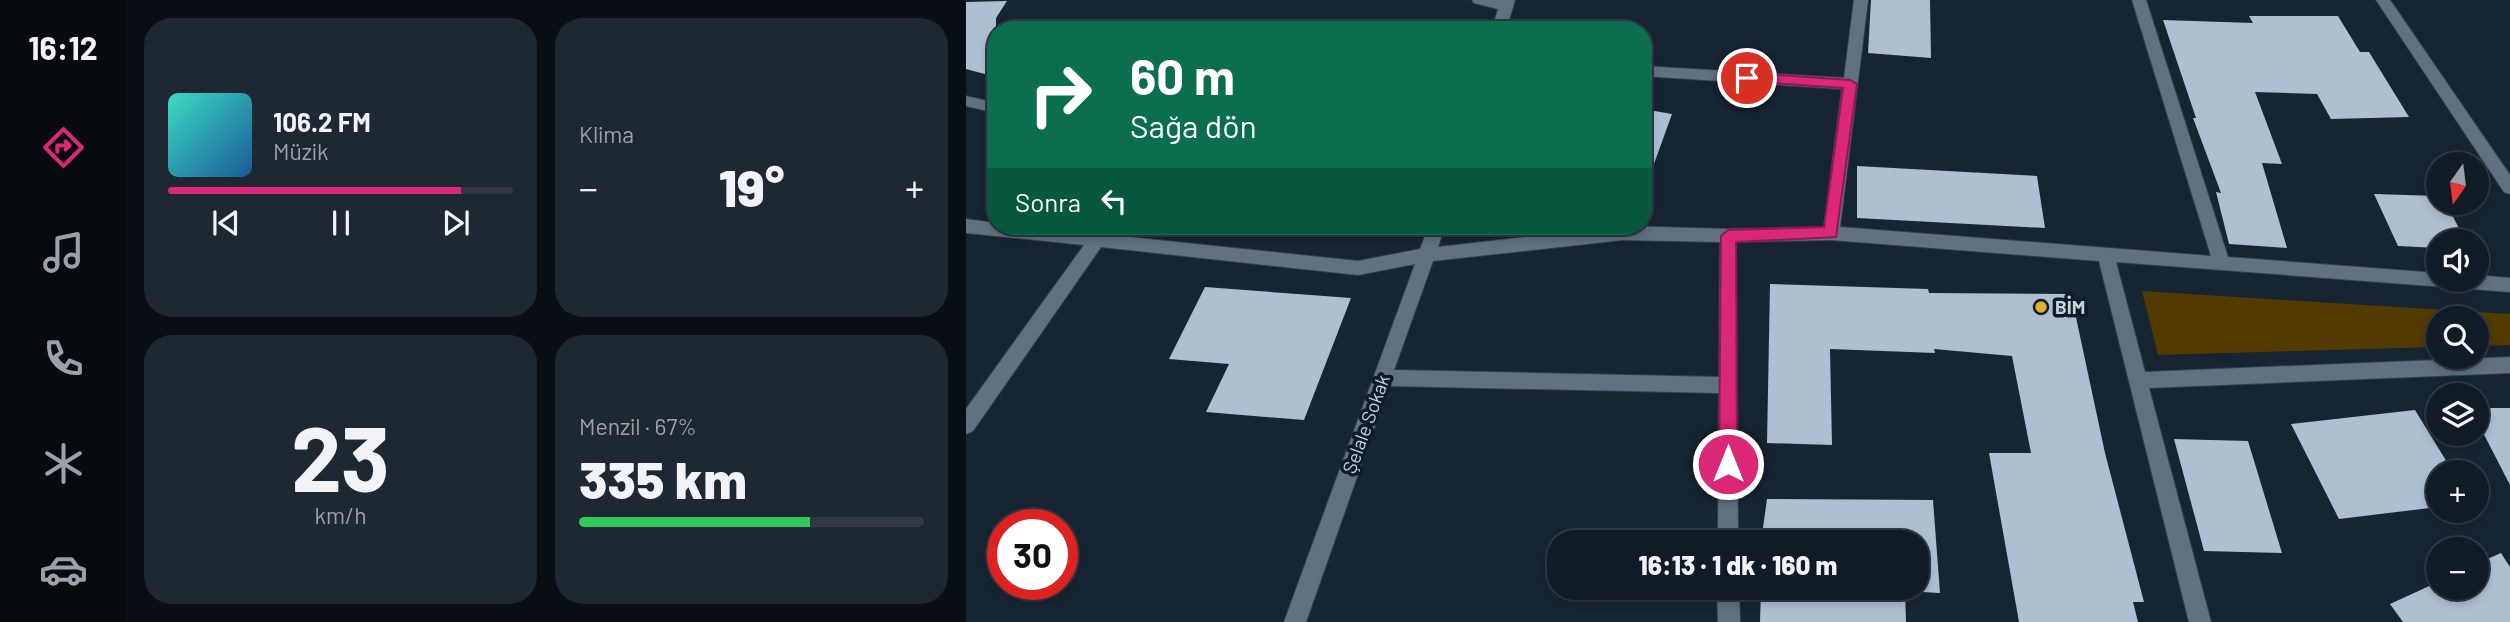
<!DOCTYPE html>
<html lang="tr">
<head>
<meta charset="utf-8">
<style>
  body { margin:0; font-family:Barlow,sans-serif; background:#1e2832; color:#f1f3f6; height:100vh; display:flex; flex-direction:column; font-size:26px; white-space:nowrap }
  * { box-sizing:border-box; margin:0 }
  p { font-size:23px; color:#9ca1a7 }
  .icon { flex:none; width:38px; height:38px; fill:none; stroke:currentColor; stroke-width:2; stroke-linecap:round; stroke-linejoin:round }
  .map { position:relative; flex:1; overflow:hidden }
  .panel { display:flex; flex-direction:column; gap:18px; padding:18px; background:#090f15; width:840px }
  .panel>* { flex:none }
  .banner { position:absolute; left:21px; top:21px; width:665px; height:214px; border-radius:28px; box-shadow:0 4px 10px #0003,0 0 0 2px #303943; background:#0b6e4f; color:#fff; overflow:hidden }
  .needle { width:46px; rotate:194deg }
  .fabs { position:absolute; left:1460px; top:152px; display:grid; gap:14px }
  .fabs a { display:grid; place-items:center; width:63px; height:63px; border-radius:50%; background:#111b26; box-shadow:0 4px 10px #0003,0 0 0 2px #303943; font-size:35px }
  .speed { position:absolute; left:21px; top:509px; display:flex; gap:14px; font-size:35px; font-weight:700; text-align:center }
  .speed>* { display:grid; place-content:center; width:91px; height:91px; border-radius:50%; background:#111b26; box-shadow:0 4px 10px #0003,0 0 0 2px #303943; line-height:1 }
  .speed .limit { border:10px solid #d22; background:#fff; color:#111 }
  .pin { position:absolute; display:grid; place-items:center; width:60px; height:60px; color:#fff; margin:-30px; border:4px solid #fff; border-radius:50%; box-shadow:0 2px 7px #0007 }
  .me { position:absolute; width:77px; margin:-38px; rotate:0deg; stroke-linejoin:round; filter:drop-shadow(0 0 5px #0008) }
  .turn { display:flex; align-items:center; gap:24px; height:147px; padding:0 28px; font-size:32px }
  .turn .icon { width:91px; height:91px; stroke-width:2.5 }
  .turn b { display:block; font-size:49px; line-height:60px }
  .then { display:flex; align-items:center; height:66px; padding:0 28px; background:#0003; gap:14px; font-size:26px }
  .big { font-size:52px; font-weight:800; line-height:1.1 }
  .panel .widget { flex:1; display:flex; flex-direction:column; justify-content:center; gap:10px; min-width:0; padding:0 24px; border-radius:28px; background:#1e2832 }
  .panel .dial { align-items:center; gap:0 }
  .dial b { font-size:91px; line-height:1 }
  .song { display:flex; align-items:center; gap:21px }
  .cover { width:84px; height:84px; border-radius:10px; background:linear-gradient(135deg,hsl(170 70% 55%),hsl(210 70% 35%)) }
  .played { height:7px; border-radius:4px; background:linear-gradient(90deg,#db2777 85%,#303943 85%) }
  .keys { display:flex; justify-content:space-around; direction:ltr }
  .heat { display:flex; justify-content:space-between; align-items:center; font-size:38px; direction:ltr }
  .charge { height:10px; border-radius:5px; background:linear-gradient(90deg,#34c759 67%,#303943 0) }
  .panel .tiles { flex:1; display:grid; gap:18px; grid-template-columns:repeat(2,1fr) }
  .trip { position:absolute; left:581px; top:530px; width:382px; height:70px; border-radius:28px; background:#111b26; box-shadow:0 4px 10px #0003,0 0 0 2px #303943; font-weight:800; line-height:70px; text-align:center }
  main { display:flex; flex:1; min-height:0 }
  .tabs { display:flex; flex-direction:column; width:126px; justify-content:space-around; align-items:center; background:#070b0f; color:#9ca1a7 }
  .tabs .icon { width:49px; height:49px }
  .tabs .selected { color:#db2777 }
  .tabs b { font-size:32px; color:#f1f3f6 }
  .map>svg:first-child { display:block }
  .green { fill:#523a00 }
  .building { fill:#aebfd2 }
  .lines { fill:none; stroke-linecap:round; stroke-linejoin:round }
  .minor-casing { stroke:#37404c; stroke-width:2 }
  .minor { fill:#617181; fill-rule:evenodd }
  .route { fill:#db2777; stroke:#8e194d; stroke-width:2 }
  .poi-dot { fill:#e3ae35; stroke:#0e1b28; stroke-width:2.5 }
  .labels { text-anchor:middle; stroke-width:7; stroke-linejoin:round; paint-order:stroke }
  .poi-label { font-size:19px; font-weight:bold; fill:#cad3dc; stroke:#0e1b28; text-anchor:start }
  .street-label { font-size:19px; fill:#cad3dc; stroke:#0e1b28 }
</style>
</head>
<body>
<main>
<nav class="tabs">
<b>16:12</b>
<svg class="icon selected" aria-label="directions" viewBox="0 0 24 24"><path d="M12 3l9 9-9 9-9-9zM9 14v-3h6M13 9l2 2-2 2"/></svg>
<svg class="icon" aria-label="music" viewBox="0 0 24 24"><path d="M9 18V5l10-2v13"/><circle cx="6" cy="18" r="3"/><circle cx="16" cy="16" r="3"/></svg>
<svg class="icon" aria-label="phone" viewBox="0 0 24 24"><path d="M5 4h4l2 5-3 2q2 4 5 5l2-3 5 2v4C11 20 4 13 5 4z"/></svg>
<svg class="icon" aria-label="climate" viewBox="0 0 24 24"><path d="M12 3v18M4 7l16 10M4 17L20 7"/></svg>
<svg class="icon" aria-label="car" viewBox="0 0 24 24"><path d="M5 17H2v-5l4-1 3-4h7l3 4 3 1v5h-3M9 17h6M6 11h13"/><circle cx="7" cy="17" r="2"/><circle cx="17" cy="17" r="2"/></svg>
</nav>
<section class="panel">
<div class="tiles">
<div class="widget">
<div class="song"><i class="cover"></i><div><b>106.2 FM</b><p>Müzik</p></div></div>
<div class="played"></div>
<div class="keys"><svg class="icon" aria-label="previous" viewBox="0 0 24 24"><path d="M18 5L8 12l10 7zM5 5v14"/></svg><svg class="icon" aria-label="pause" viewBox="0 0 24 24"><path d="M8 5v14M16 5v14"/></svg><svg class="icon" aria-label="next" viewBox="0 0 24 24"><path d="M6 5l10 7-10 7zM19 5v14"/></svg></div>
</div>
<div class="widget"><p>Klima</p>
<div class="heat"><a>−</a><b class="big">19°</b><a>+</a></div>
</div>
<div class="widget dial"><b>23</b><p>km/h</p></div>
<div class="widget"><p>Menzil · 67%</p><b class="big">335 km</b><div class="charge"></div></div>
</div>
</section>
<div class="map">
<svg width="1544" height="622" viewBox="0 0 1544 622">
  <rect width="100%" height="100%" fill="#172432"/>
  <path class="green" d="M1176,291L1544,314V345L1510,346V318H1472V347L1192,355Z"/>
  <path class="building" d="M905,0H964L965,58L902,53Z
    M41,1L30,18V77L0,69V2Z
    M1283,16H1372L1394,52H1403L1443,117L1365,119L1351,94L1289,92L1316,164L1296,163L1321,248L1263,244L1250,192L1255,193L1227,118H1230L1197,20L1287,23Z
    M677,109L706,114L680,186L677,185Z
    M891,166L1071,176L1079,228L891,218Z
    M1408,194L1472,196V203H1480L1500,242H1472V248L1432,246Z
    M804,284L962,289L963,293L1105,294L1139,453L1178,602H1167L1172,622H1053L1023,453H1065L1046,356L968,349L969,353L864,349L866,445L801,443Z
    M239,287L385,298L338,420L240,412L263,364L203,359Z
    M1510,408H1544V485L1510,419Z
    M1449,410L1487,472H1472V507L1373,519L1325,424Z
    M1208,439L1282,441L1316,553L1238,551Z
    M801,499L967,500L974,593L939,591L940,622H794L795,588H950V542H795Z
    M1535,553L1544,567V622H1437L1424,604L1472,582V588H1510V564Z"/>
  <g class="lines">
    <defs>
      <path id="minor" d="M506,0H549L540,30H526L532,9L508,3Z
        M888,0H902L874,227L1245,256L1166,0H1180L1262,257L1472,273V280H1510V275L1544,278V292L1150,262L1179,372L1544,357V373L1183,388L1245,622H1223L1133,261L865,240L770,242L772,542H752L753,393L423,386L340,622H318L449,264L392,275L135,247L7,431L0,434V409L118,245L0,233V219L30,223V226H59L127,233L132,226H149L144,235L392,261L454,249L463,226H479L472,247L657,226L762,229L858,227L876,89L677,76V66L878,78ZM657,240L754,242L753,377L428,370L467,261Z
        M1410,0H1424L1544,175V194L1538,192Z
        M0,96L30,103V113L0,106Z
        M751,588H773L774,622H752Z"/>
    </defs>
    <use href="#minor" class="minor-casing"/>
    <use href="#minor" class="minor"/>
  </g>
  <path class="route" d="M781,73L884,80L891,84L870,237L770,242L771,464L769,470L762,472L756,470L753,464L755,236L762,230L858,227L877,88L776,81V74Z"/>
  <circle class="poi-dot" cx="1075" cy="307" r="7"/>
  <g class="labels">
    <g class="poi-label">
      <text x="1089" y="314">BİM</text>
    </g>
    <g class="street-label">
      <text transform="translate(400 424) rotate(-70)" y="7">Şelale Sokak</text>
    </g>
  </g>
</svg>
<div class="fabs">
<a><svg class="needle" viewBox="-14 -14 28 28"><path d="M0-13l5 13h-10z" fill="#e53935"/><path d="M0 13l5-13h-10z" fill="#9ca1a7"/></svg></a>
<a><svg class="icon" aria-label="sound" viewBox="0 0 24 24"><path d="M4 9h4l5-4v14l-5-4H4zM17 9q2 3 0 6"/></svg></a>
<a><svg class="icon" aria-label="search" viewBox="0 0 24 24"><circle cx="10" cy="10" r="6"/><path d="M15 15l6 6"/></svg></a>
<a><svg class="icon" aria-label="layers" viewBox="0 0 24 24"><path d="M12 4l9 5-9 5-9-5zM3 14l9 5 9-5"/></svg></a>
<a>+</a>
<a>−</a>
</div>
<div class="speed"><div class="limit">30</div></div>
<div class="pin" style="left:781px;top:78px;background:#d93025"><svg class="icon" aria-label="arrive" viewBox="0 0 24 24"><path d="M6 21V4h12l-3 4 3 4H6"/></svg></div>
<svg class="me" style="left:762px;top:464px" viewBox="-20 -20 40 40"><circle r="17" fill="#db2777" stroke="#fff" stroke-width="3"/><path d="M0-11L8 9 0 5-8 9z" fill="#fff"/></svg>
<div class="trip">16:13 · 1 dk · 160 m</div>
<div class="banner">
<div class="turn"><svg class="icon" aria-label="right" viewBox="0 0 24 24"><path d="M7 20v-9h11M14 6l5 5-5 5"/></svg><div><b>60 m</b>Sağa dön</div></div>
<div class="then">Sonra<svg class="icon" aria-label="left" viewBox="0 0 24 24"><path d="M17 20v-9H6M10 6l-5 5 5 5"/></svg></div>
</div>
</div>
</main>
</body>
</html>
